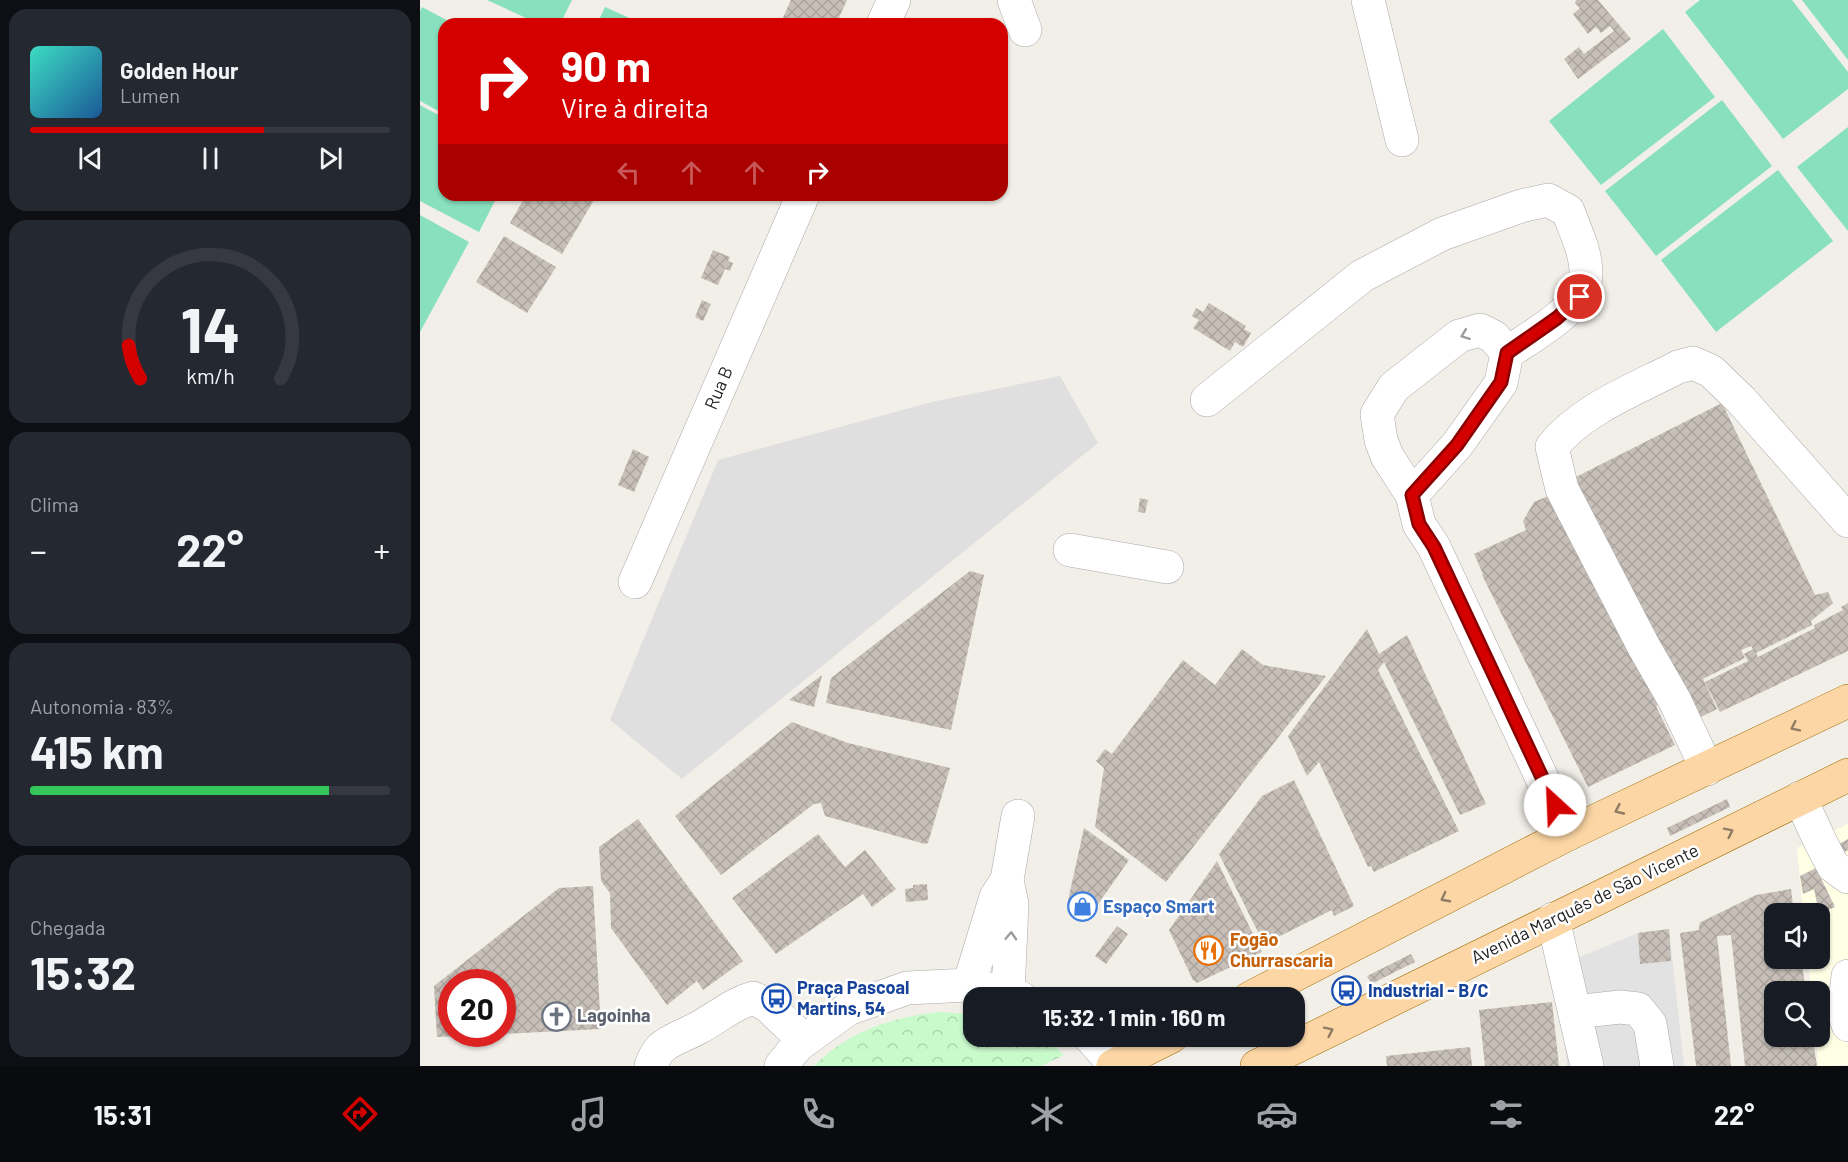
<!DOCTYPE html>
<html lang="pt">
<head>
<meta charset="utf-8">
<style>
  body { margin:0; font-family:Barlow,sans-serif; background:#242831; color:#f1f3f6; height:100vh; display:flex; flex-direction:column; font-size:22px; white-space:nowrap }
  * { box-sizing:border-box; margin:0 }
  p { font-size:20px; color:#9ea1a6 }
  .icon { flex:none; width:33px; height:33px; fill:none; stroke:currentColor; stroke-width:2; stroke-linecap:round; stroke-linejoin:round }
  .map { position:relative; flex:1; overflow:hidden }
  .side { display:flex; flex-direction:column; gap:9px; padding:9px; background:#0d0f14; width:420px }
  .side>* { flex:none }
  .banner { position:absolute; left:18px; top:18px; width:570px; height:183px; border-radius:18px; box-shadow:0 2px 4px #0004; background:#d40000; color:#fff; overflow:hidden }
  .fabs { position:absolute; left:1344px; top:903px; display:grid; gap:12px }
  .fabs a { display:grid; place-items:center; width:66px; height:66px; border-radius:12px; background:#171b24; box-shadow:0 2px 4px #0004; font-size:30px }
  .speed { position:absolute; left:18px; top:969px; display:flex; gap:12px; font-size:30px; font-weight:700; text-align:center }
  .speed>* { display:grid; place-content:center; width:78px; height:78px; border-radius:50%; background:#171b24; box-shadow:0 2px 4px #0004; line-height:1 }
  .speed .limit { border:9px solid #d22; background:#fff; color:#111 }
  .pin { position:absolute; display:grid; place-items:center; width:51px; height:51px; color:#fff; margin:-26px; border:3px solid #fff; border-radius:50%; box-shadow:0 2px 6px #0007 }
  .me { position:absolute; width:66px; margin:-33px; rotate:335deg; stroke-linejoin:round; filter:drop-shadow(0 0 4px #0008) }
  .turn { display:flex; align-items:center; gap:21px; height:126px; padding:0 24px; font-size:27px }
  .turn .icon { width:78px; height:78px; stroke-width:2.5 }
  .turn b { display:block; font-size:42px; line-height:51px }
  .lanes { display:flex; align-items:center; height:57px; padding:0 24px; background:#0003; justify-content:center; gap:30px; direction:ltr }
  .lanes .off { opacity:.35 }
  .big { font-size:45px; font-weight:700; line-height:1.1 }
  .side .tile { flex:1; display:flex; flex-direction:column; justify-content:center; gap:9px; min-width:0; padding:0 21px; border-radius:18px; background:#242831 }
  .side .dial { align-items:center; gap:0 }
  .dial svg { height:156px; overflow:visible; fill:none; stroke:#363941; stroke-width:7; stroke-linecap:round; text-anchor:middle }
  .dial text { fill:#f1f3f6; stroke:none }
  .song { display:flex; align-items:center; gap:18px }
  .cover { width:72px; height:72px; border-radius:9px; background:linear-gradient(135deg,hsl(170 70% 55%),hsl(210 70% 35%)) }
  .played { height:6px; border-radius:3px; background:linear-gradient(90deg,#d40000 65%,#363941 65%) }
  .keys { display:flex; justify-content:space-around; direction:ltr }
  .heat { display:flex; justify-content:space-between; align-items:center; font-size:33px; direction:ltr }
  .charge { height:9px; border-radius:4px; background:linear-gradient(90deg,#34c759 83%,#363941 0) }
  .trip { position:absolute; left:543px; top:987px; width:342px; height:60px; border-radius:18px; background:#171b24; box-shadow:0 2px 4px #0004; font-weight:700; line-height:60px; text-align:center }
  .tabs { display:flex; height:96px; justify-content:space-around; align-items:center; background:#090b0e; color:#9ea1a6 }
  .tabs .icon { width:42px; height:42px }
  .tabs .active { color:#d40000 }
  .tabs b { font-size:27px; color:#f1f3f6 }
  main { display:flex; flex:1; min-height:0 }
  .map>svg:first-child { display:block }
  .residential { fill:#e0dfdf }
  .education { fill:#ffffe5 }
  .park { fill:url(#park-crowns) }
  .pitch { fill:#88e0be }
  .parking { fill:#e2e2e2 }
  .building { fill:url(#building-cross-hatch) }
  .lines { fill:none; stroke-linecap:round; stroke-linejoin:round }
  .minor-casing { stroke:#a9a9a9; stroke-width:34 }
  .major-casing { stroke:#a06b00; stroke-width:34 }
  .minor { stroke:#fff; stroke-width:33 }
  .major { stroke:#fcd6a4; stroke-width:33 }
  .oneway { stroke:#9c9c9c }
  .oneway2 { stroke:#8f7c63 }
  .route-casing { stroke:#8a0000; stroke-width:15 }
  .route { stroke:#d40000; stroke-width:10 }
  .labels { text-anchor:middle; stroke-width:5; stroke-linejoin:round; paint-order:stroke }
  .street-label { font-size:18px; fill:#222; stroke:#fff }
  .shop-label { font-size:18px; font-weight:bold; fill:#366cbe; stroke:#fff; text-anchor:start }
  .food-label { font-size:18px; font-weight:bold; fill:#c56008; stroke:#fff; text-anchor:start }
  .transit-label { font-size:18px; font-weight:bold; fill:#164399; stroke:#fff; text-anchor:start }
  .worship-label { font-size:18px; font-weight:bold; fill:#5b616d; stroke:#fff; text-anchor:start }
</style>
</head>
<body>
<main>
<section class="side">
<div class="tile">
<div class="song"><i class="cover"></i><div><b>Golden Hour</b><p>Lumen</p></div></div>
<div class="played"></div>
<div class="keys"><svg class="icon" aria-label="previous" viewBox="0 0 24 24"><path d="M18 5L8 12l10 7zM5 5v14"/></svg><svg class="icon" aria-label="pause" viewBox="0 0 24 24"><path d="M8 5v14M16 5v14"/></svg><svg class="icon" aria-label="next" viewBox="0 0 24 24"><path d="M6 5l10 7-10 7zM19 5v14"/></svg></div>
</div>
<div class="tile dial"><svg viewBox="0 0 100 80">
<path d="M14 69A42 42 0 1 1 86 69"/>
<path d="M14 69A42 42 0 0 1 8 52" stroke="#d40000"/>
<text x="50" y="56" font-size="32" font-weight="700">14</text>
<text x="50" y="72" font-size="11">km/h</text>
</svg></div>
<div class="tile"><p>Clima</p>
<div class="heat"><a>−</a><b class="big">22°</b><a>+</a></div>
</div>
<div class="tile"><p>Autonomia · 83%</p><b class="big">415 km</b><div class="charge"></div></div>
<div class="tile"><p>Chegada</p><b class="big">15:32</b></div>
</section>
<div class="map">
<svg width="1428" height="1066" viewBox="0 0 1428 1066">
  <defs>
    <pattern id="park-crowns" width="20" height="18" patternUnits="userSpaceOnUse" patternTransform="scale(1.5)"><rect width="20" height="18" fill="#c8facc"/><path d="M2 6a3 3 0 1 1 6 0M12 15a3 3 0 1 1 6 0" fill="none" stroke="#acd6af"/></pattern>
    <pattern id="building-cross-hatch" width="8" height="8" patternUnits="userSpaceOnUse" patternTransform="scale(1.5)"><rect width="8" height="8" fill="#c7bfb8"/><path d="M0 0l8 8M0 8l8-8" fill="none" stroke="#aba49e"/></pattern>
  </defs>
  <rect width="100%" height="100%" fill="#f2efe9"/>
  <path class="residential" d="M640,376L678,443L262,779L190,720L298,460L516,401Z"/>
  <path class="education" d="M1428,824V1065L1398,1066L1396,1037L1400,1036V992L1391,991L1388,959L1400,958V914L1383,913L1377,848Z"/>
  <path class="park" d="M518,1012L553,1014L554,1036L619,1037L637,1048L644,1055L621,1066H394C429,1031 470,1018 518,1012Z"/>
  <path class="pitch" d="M67,0H152L140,24H119Z
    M1280,0H1372L1428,72V89L1363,139L1265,12Z
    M1382,0H1428V60Z
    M2,7L34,24H24V114L0,101V11Z
    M185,7L223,24H177Z
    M1243,29L1295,97L1181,185L1129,121Z
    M1302,100L1352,166L1236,256L1185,191Z
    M0,105L24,118V195H78L59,232L0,201Z
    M1428,127V231L1377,167Z
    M1358,170L1413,241L1296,332L1241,260Z
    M0,215L49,242L0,332Z"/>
  <path class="parking" d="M1249,929L1264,1066H1147L1136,967L1218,933Z"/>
  <path class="building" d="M371,0H427L416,24H360Z
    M1156,0H1178L1211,39L1158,79L1144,59L1159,47L1164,54L1194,31L1190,26L1181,33L1176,27L1168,34L1153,14L1160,8L1155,3Z
    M106,195H165L174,200L142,254L90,223Z
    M84,236L136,267L107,313L56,282Z
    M293,250L310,257L308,261L313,263L310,271L305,269L298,285L281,278Z
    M282,300L291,304L283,321L275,317Z
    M789,303L826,326L824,329L831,333L823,347L815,342L810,351L773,328L779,320L772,316L776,308L783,312Z
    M1302,403L1395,595L1408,592L1413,603L1391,621L1392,625L1336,653L1338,657L1395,628L1394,625L1423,610L1421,607L1428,603V651L1300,712L1285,682L1328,661L1324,654L1333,649L1331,646L1321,650L1325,658L1283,679L1297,709L1273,721L1152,479Z
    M213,449L229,457L214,492L198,485Z
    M1131,495L1200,628L1238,705L1236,706L1255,745L1168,787L1062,575L1063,574L1054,554L1106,530L1103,521L1114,502Z
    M720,498L728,500L725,513L718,512Z
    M550,571L564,575L531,730L406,703L411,678Z
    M947,629L959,654L987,635L1066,804L1040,815L964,662L958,670L1039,831L954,872L951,866L948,867L899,762L887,776L868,736Z
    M822,649L843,665L906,676L746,882L675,827L684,768L676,761L685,749L692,754L763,660L795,685Z
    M402,675L394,707L369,700Z
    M372,722L428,743L530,768L508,843L505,844L405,816L401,803L394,804L301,875L255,816Z
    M874,780L934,906L914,916L912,910L844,944L799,854L842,796Z
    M1307,799L1310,807L1250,836L1247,828Z
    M218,819L323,961L283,990L277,981L247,1005L191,928L190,893L181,881L179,847Z
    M664,828L709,860L667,920L647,905Z
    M398,834L425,867L445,850L476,889L452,907L443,894L356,954L312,898Z
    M1428,839V850L1423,853L1419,844Z
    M797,861L842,952L777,983L773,980L749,930Z
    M1396,868L1415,907L1406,911L1407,914L1400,918L1394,889L1383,894L1380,876Z
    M507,884L508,900L486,902L485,889L493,888V885Z
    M173,886L181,1029L82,1034V982H32V1034H61V1035L17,1037L14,986L139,888Z
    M1371,889L1374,914H1354V958H1381L1386,992H1354V1036H1392L1397,1066H1325L1311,935L1297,936L1311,1066H1276L1260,933L1279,930V925L1281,922L1336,895Z
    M697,926L708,934L686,964L675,956Z
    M1249,929L1251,961L1220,964L1218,933Z
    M991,954L995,962L951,984L947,976Z
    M1132,1002L1139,1066H1065L1059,1010Z
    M1050,1047L1052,1066H967L966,1056Z"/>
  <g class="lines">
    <defs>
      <path id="minor" d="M594,0L605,30
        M948,0L982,140
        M463,24L474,0
        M787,400L942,276L1022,234L1101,206L1128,200L1148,211C1155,230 1166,252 1166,273C1166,308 1113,335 1087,353
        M992,495L1037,445L1081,383L1087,353L1074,337L1060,330L1039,336L974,387L957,414L961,440L967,456L992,495L999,524L1014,547L1148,834
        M650,550L747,567
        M215,582L383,195
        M1287,769L1255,701L1224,647L1142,489L1132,447C1162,409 1216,389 1258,367L1273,363L1291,371L1321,400L1428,521
        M1380,798L1400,841L1413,866L1428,877
        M1133,919L1167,1066
        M1428,976L1424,1011L1428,1025
        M549,985L576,897L587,880
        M588,993L592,904L587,880L598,816
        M1155,1012L1200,1007L1218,1009L1230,1024L1237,1066
        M669,1036L696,1066
        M231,1066C233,1060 236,1054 240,1049C250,1039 266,1035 278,1028C297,1018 312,1004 333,998L347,1005L384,1040
        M361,1066L378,1045L428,1009L487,988L549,985L588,993L601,998"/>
      <path id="major" d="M830,998L1148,834L1428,701
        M693,1066L752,1036
        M837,1066L1428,775"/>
    </defs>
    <use href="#minor" class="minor-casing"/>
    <use href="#major" class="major-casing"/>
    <use href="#minor" class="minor"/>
    <use href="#major" class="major"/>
  </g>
  <defs><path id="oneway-chevron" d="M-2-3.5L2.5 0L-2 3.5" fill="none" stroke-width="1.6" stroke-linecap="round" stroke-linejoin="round" transform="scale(1.5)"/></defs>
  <g class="oneway">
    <use href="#oneway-chevron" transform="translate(1045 335) rotate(159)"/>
    <use href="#oneway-chevron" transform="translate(591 936) rotate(-87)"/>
  </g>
  <g class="oneway2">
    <use href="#oneway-chevron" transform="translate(1375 727) rotate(154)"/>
    <use href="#oneway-chevron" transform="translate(1199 810) rotate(155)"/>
    <use href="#oneway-chevron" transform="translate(1309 832) rotate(-26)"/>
    <use href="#oneway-chevron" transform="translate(1025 898) rotate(152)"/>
    <use href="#oneway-chevron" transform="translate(909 1031) rotate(-26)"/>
  </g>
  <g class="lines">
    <defs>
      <path id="route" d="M1135,805L1014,547L999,524L992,495L1037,445L1081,382L1087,353L1137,318L1160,297"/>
    </defs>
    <use href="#route" class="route-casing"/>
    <use href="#route" class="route"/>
  </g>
  <defs>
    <symbol id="shop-ring" viewBox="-11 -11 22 22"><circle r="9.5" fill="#fff" stroke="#3f7fe0" stroke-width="1.5"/><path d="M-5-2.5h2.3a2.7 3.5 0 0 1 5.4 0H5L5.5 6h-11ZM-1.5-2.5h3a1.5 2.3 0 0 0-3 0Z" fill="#3f7fe0"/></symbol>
    <symbol id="restaurant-ring" viewBox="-11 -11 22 22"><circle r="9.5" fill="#fff" stroke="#e8710a" stroke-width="1.5"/><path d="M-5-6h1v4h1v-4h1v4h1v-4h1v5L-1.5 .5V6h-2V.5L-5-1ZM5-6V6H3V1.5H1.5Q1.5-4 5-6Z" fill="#e8710a"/></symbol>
    <symbol id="bus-ring" viewBox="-11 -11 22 22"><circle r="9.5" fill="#fff" stroke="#1a4fb4" stroke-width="1.5"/><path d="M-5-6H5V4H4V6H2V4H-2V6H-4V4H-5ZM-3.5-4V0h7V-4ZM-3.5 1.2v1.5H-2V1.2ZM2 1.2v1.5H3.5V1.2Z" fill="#1a4fb4"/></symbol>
    <symbol id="church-ring" viewBox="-11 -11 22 22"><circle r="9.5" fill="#fff" stroke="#6b7280" stroke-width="1.5"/><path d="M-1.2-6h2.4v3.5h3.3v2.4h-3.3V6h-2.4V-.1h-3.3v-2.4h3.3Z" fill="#6b7280"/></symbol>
  </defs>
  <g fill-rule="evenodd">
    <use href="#shop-ring" x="646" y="890" width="33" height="33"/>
    <use href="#restaurant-ring" x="772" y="934" width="33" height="33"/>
    <use href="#bus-ring" x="910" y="974" width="33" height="33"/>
    <use href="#bus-ring" x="340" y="982" width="33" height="33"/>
    <use href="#church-ring" x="120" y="1000" width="33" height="33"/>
  </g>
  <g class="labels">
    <g class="street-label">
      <text transform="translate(299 388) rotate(-67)" y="6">Rua B</text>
      <text transform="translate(1165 904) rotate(-26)" y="6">Avenida Marquês de São Vicente</text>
    </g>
    <g class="shop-label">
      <text x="683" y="913">Espaço Smart</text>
    </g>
    <g class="food-label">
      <text x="810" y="946">Fogão<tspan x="810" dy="21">Churrascaria</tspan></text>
    </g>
    <g class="transit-label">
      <text x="377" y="994">Praça Pascoal<tspan x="377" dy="21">Martins, 54</tspan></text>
      <text x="948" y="997">Industrial - B/C</text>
    </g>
    <g class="worship-label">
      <text x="157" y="1022">Lagoinha</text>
    </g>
  </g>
</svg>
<div class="fabs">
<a><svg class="icon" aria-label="sound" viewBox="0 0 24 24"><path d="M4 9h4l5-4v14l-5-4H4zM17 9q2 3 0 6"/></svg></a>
<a><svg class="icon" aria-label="search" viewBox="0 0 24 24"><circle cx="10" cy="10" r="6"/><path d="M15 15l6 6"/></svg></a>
</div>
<div class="speed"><div class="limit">20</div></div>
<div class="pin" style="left:1160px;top:297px;background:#d93025"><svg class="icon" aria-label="arrive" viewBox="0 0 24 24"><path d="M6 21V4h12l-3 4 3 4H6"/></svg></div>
<svg class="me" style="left:1135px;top:805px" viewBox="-20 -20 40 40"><circle r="19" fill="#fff"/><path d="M0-13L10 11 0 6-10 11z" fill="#d40000"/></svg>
<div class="trip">15:32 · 1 min · 160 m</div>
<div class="banner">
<div class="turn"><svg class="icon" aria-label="right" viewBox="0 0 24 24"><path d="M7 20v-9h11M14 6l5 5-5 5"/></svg><div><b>90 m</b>Vire à direita</div></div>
<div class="lanes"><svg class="icon off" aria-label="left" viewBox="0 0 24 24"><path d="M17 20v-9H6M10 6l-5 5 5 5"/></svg><svg class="icon off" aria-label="ahead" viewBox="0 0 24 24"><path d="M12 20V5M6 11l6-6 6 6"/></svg><svg class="icon off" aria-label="ahead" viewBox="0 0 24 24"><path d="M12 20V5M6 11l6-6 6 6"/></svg><svg class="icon" aria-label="right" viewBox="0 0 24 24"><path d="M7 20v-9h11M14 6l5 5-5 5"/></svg></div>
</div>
</div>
</main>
<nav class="tabs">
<b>15:31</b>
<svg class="icon active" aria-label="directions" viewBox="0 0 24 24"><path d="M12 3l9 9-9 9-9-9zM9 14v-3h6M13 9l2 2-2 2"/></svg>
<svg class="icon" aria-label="music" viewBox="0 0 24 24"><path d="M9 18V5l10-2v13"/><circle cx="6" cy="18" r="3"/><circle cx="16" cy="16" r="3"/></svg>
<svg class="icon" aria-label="phone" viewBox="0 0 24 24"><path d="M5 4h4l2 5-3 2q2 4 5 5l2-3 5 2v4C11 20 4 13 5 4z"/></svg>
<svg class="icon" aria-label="climate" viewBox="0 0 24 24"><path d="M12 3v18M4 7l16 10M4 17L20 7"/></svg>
<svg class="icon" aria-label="car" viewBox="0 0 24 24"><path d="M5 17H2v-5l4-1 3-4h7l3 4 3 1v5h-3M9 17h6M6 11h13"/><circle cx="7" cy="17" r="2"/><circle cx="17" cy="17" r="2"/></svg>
<svg class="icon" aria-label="filters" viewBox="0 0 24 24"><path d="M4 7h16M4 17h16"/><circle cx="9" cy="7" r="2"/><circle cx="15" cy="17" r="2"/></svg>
<b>22°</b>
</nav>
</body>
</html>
